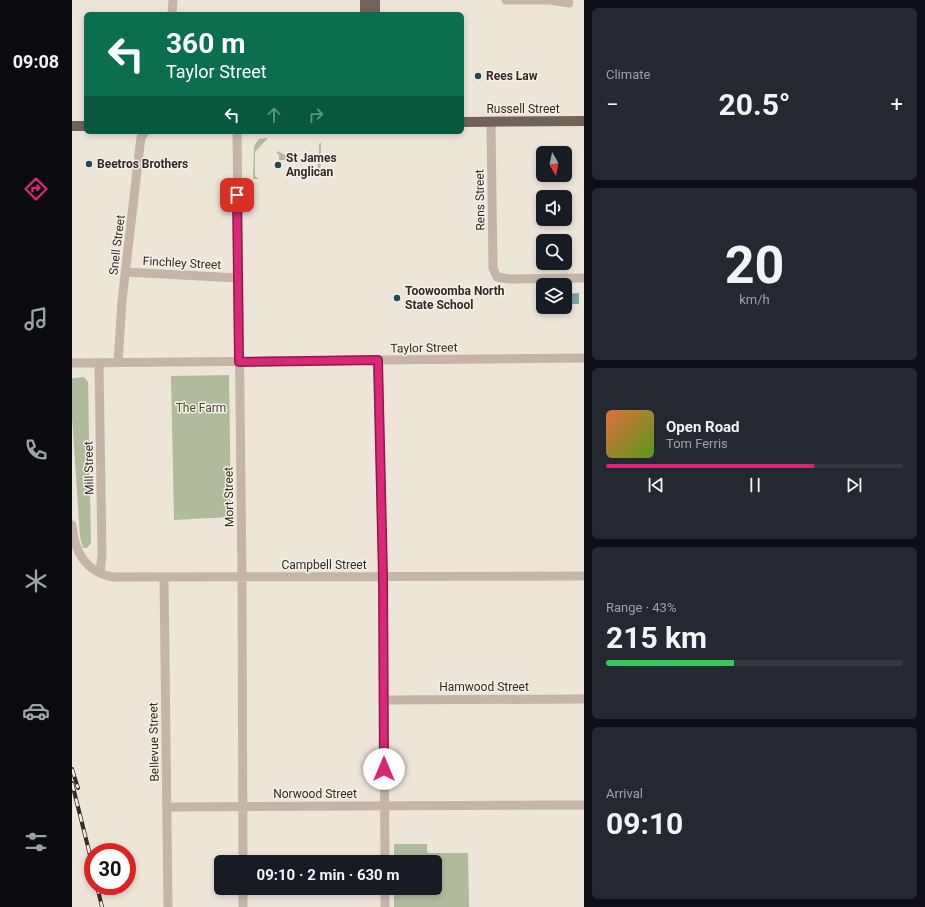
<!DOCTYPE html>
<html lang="en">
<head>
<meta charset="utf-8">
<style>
  body { margin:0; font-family:Roboto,sans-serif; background:#242831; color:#f1f3f6; height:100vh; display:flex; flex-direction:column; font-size:15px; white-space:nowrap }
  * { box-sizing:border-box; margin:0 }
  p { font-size:13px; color:#9ea1a6 }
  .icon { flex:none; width:22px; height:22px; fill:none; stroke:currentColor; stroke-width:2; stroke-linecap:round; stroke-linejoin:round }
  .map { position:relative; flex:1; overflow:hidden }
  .sheet { display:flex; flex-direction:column; gap:8px; padding:8px; background:#0d0f14; width:341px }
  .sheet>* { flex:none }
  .guide { position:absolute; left:12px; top:12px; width:380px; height:122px; border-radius:6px; box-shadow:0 2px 6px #0003; background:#0b6e4f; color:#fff; overflow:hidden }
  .needle { width:26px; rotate:171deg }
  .tools { position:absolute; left:464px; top:146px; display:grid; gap:8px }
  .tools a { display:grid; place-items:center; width:36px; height:36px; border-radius:6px; background:#171b24; box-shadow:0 2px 6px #0003; font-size:20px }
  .speed { position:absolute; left:12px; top:843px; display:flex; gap:8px; font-size:20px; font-weight:700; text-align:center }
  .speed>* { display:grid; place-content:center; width:52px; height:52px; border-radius:50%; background:#171b24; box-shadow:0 2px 6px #0003; line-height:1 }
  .speed .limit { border:6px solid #d22; background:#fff; color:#111 }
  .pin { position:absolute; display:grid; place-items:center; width:34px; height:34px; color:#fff; margin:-17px; border-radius:8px; box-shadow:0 2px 6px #0006 }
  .me { position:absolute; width:44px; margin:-22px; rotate:0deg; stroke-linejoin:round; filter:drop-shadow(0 0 3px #0008) }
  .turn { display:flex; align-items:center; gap:14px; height:84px; padding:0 16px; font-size:18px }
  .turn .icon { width:52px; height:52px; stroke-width:2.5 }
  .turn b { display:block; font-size:28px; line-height:34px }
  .lanes { display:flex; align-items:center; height:38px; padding:0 16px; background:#0003; justify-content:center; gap:20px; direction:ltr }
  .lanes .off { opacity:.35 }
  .big { font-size:30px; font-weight:700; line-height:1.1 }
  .sheet .widget { flex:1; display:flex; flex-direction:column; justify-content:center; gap:6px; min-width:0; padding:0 14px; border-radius:6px; background:#242831 }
  .sheet .dial { align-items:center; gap:0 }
  .dial b { font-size:52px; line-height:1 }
  .song { display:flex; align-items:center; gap:12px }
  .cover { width:48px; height:48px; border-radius:6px; background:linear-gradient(135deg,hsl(20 70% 55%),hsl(90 70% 35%)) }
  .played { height:4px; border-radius:2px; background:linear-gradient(90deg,#db2777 70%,#363941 70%) }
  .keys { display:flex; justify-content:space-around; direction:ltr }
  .heat { display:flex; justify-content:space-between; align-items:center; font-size:22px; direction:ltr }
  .charge { height:6px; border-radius:3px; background:linear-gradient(90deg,#34c759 43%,#363941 0) }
  .trip { position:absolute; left:142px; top:855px; width:228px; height:40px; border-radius:6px; background:#171b24; box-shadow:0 2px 6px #0003; font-weight:700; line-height:40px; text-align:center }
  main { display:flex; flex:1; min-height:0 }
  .tabs { display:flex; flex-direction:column; width:72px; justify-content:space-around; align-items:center; background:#090b0e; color:#9ea1a6 }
  .tabs .icon { width:28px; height:28px }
  .tabs .selected { color:#db2777 }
  .tabs b { font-size:18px; color:#f1f3f6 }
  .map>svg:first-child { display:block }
  .green { fill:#b0bb9b }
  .water { fill:#7ca5a7 }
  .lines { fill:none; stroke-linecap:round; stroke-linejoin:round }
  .minor { stroke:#c4b5a7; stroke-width:9 }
  .major { stroke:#726259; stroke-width:10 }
  .rail-casing { stroke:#322a27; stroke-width:4 }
  .rail { stroke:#f6efe5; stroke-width:2.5; stroke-dasharray:8; stroke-linecap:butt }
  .route-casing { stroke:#8e194d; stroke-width:10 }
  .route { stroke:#db2777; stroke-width:7 }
  .poi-dot { fill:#214a4e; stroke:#f6efe5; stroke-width:1.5 }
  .labels { text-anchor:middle; stroke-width:3; stroke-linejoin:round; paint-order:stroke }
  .poi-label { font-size:12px; font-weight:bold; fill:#322a27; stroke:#f6efe5; text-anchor:start }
  .street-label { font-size:12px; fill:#322a27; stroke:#f6efe5 }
  .park-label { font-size:12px; fill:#414d2d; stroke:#f6efe5 }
</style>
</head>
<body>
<main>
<nav class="tabs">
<b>09:08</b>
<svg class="icon selected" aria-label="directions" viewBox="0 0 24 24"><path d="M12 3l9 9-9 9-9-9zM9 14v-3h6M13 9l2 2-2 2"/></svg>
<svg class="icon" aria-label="music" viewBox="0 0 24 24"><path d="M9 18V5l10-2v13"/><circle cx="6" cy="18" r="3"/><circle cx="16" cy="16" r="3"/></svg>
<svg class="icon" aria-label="phone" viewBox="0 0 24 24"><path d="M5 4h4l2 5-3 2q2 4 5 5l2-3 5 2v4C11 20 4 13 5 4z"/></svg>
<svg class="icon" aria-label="climate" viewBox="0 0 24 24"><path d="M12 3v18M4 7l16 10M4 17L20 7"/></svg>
<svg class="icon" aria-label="car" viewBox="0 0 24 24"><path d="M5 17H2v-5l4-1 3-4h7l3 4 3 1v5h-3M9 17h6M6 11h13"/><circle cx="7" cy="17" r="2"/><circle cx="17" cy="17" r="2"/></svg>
<svg class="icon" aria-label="filters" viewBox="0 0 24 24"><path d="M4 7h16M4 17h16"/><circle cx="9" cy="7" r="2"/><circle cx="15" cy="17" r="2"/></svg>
</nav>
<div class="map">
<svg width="512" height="907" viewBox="0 0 512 907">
  <rect width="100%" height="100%" fill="#eee5d9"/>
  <path class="green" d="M196,138L183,152V176L187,179H181L182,146L187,139Z
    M248,143H249L248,177C243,170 248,154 247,145Z
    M205,151L224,160H207V154H205Z
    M157,375L159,517L102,520L99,376Z
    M12,377L16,382L19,543L15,548H11L8,537L0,417V379L1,378Z
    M322,844H355V852L357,853H396L397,907H322V888H363V862H322Z"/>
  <path class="water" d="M507,293V304H493V294Z"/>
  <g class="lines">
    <path class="minor" d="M434,0H478L497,3
      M100,14L101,0
      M419,122L421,268L425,277L437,279L512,278
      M165,132L170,577L171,862
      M53,272L166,278
      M306,360L311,577L313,862
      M0,363L512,358
      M27,363L30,555L28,573
      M46,363L50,301L68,145L69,138L73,132
      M0,525C2,550 13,572 41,577L512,576
      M92,577L96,907
      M312,700L512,699
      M95,807L512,805
      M171,888V907
      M313,888V907"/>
    <path class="major" d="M293,0V14
      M303,14V0
      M390,122L512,121
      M0,126H14"/>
    <defs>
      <path id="rail" d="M0,769L6,788
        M0,783L21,867
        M25,886L30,907"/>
    </defs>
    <use href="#rail" class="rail-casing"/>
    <use href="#rail" class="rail"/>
  </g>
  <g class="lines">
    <defs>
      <path id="route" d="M165,195L167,362L306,360L311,577L312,769"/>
    </defs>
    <use href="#route" class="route-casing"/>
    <use href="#route" class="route"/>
  </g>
  <g class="poi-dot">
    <circle cx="406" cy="76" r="4"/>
    <circle cx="17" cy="164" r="4"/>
    <circle cx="206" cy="165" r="4"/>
    <circle cx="325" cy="298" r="4"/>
  </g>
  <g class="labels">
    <g class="poi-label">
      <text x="414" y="80">Rees Law</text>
      <text x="214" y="162">St James<tspan x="214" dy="14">Anglican</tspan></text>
      <text x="25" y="168">Beetros Brothers</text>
      <text x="333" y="295">Toowoomba North<tspan x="333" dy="14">State School</tspan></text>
    </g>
    <g class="street-label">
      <text x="451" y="113">Russell Street</text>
      <text transform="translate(408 200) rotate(-91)" y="4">Rens Street</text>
      <text transform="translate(45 245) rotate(-83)" y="4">Snell Street</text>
      <text transform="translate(110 263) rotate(3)" y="4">Finchley Street</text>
      <text transform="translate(352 348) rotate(-1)" y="4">Taylor Street</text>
      <text transform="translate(17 468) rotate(-91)" y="4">Mill Street</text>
      <text transform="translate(157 497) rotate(-91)" y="4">Mort Street</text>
      <text x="252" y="569">Campbell Street</text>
      <text x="412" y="691">Hamwood Street</text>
      <text transform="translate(82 742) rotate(-91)" y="4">Bellevue Street</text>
      <text x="243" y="798">Norwood Street</text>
    </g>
    <g class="park-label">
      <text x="129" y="412">The Farm</text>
    </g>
  </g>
</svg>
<div class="tools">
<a><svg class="needle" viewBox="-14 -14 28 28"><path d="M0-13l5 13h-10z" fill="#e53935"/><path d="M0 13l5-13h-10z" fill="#9ea1a6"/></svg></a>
<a><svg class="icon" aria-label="sound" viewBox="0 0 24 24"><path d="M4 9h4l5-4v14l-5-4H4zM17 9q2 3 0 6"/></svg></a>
<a><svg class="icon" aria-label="search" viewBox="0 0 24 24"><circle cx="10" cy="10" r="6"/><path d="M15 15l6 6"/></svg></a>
<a><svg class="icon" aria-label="layers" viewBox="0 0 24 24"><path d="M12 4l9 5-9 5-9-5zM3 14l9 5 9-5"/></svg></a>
</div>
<div class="speed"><div class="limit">30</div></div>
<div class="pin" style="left:165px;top:195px;background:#d93025"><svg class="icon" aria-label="arrive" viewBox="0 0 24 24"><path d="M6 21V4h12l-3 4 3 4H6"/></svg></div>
<svg class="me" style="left:312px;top:769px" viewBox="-20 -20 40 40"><circle r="19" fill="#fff"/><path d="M0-13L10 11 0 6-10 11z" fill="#db2777"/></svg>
<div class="trip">09:10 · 2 min · 630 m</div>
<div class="guide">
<div class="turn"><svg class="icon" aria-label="left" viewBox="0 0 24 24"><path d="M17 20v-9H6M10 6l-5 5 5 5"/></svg><div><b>360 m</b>Taylor Street</div></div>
<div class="lanes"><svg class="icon" aria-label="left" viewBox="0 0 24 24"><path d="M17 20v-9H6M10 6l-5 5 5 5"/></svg><svg class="icon off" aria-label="ahead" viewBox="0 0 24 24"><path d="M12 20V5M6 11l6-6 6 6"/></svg><svg class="icon off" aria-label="right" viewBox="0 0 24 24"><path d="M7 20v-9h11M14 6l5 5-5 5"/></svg></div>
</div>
</div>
<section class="sheet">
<div class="widget"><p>Climate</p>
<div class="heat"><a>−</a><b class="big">20.5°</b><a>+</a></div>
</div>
<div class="widget dial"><b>20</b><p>km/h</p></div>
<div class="widget">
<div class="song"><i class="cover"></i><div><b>Open Road</b><p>Tom Ferris</p></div></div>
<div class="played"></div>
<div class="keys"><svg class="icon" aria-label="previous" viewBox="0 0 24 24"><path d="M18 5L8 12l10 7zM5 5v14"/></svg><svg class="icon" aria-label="pause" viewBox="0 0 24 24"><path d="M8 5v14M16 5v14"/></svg><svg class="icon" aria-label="next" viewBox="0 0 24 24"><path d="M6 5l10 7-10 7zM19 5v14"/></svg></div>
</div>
<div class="widget"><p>Range · 43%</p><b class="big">215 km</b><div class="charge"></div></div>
<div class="widget"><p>Arrival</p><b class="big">09:10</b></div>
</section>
</main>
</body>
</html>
